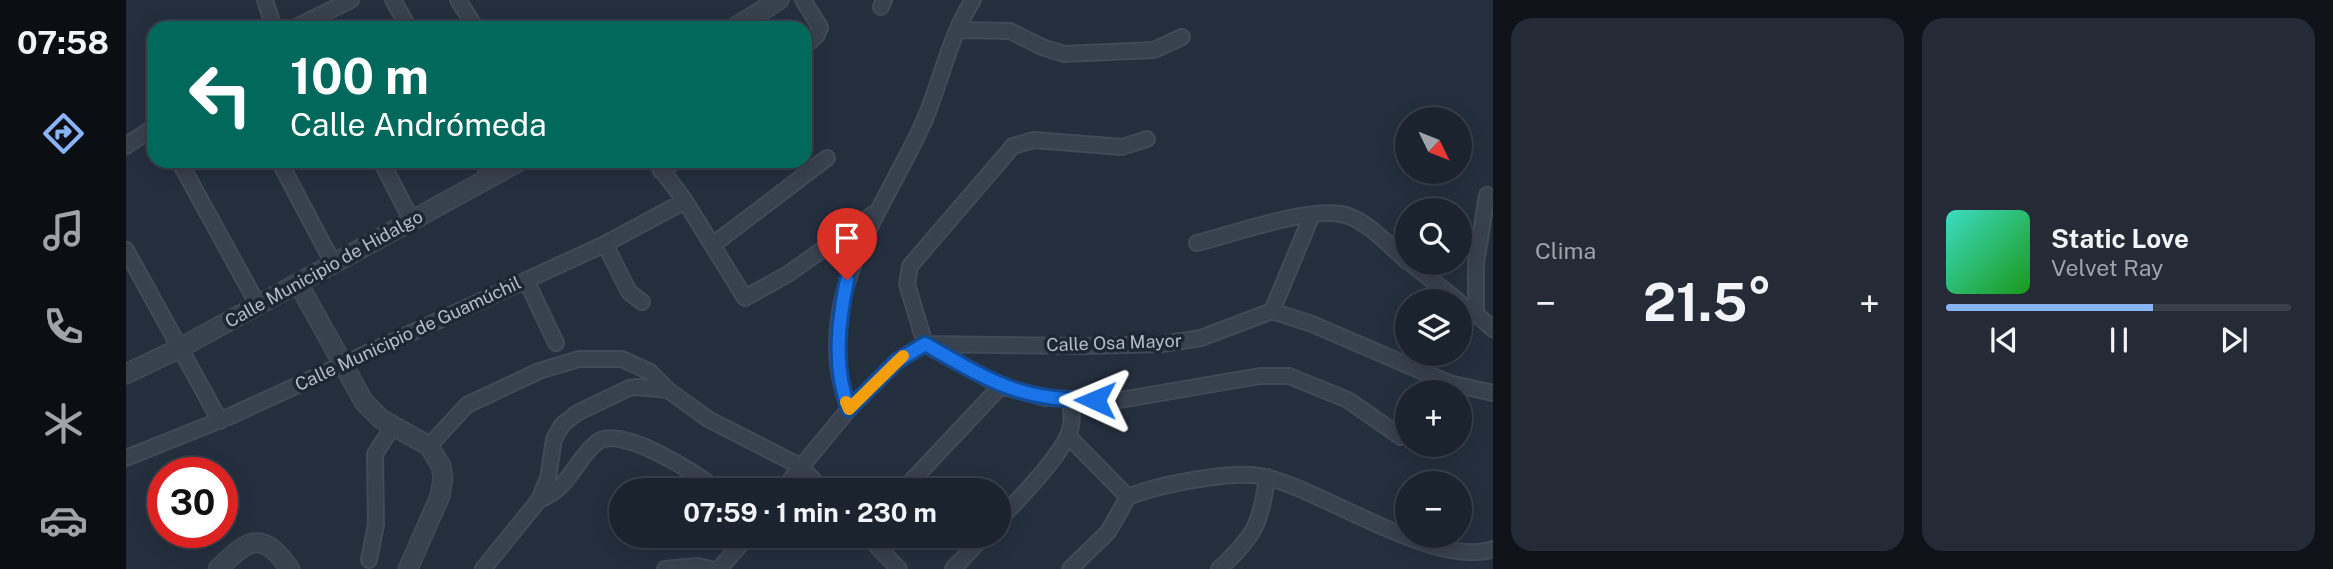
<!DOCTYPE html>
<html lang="es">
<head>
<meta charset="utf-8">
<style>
  body { margin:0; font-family:"Public Sans",sans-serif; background:#242b36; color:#f1f3f6; height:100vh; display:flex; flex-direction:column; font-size:26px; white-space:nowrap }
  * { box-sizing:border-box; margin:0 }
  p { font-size:23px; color:#a0a4aa }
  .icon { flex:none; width:38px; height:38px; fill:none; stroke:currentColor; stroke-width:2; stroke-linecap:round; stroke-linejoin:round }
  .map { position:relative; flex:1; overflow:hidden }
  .side { display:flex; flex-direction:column; gap:18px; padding:18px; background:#0f1319; width:840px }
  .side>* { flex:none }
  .top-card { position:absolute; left:21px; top:21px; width:665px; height:147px; border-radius:21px; box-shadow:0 4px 18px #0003,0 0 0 2px #39404a; background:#00695c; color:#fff; overflow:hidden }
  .needle { width:46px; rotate:133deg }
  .buttons { position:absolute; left:1269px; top:107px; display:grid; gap:14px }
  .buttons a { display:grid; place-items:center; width:77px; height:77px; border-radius:50%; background:#1b232e; box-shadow:0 4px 18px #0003,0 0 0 2px #39404a; font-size:35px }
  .speed { position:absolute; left:21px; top:457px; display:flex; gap:14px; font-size:35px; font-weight:700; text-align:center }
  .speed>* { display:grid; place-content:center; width:91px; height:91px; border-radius:50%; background:#1b232e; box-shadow:0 4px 18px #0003,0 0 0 2px #39404a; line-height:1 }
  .speed .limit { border:10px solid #d22; background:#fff; color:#111 }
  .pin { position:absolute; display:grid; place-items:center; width:60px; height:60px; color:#fff; margin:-72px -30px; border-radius:50% 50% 50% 0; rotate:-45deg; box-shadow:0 0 7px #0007 }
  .pin .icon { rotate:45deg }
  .me { position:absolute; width:77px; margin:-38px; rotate:271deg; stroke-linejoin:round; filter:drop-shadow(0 0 5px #0008) }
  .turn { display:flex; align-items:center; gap:24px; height:147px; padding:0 28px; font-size:32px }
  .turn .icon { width:91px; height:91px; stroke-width:2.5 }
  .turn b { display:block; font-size:49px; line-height:60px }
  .big { font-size:52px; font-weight:700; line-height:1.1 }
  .side .tile { flex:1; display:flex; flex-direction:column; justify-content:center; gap:10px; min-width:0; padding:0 24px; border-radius:21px; background:#242b36 }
  .song { display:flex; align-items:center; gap:21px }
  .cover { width:84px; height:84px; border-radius:10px; background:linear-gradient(135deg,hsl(170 70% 55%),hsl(120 70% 35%)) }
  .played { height:7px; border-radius:4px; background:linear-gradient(90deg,#8ab4f8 60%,#39404a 60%) }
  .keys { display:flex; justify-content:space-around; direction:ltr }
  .heat { display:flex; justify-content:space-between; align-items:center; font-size:38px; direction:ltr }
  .side .tiles { flex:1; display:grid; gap:18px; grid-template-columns:repeat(2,1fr) }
  .trip { position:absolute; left:483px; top:478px; width:402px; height:70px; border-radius:35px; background:#1b232e; box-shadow:0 4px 18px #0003,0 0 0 2px #39404a; font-weight:700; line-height:70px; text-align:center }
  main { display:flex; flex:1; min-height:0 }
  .tabs { display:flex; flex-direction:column; width:126px; justify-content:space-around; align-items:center; background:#0b0e12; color:#a0a4aa }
  .tabs .icon { width:49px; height:49px }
  .tabs .active { color:#8ab4f8 }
  .tabs b { font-size:32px; color:#f1f3f6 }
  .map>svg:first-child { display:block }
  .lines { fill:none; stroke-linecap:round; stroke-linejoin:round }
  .minor-casing { stroke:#414a57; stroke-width:18 }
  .tertiary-casing { stroke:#414a57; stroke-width:21 }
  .minor { stroke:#38414e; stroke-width:14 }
  .tertiary { stroke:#38414e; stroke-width:18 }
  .route-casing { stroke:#114b97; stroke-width:18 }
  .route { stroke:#1a73e8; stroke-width:12 }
  .slow { stroke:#f59e0b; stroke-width:12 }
  .labels { text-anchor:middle; stroke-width:7; stroke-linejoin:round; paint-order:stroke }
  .street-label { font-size:18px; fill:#b4bcc9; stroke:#1d2633 }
</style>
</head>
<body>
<main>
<nav class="tabs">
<b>07:58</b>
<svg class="icon active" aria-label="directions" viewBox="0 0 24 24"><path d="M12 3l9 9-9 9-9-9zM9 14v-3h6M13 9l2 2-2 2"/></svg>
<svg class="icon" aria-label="music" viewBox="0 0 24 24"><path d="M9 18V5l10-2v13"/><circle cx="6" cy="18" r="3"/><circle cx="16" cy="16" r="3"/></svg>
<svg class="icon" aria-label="phone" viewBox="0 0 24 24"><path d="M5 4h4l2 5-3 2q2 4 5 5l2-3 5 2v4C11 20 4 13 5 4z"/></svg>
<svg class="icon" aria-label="climate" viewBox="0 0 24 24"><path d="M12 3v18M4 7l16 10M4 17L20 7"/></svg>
<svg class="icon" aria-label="car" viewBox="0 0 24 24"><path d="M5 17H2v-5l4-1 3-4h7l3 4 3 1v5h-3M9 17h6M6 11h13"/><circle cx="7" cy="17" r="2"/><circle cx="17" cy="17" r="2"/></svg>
</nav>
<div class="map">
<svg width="1367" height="569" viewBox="0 0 1367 569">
  <rect width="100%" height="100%" fill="#242f3e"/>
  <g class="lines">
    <defs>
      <path id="minor" d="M139,0L148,28
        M267,0L283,28
        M332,0L350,28
        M677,0L694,27L691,35L679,46
        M755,7L758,0
        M168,28L225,0
        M833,30L884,31L916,47L938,54L1028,50L1056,37
        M0,146L28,127
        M53,161L132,305
        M153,161L207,263
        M255,161L286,221
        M356,161L365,177
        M529,161L559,201L619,298L662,274L747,214
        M535,171L549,161
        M1071,243C1107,234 1179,208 1215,214C1239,218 1262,245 1281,261
        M479,244L503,292L516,302
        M588,244L701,158
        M0,250L94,421
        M1283,262L1332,301
        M400,280L430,343
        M1342,307L1367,329
        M1146,311L1186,215
        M1350,311V264L1361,195
        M799,344L781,284L784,266L887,146L908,140L996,147L1021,139
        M800,345L875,386L920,398L994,400L1134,376H1163L1222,400L1275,437
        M723,409C681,301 758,212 799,119C815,81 824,35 847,0
        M942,436L1002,497C1031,485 1109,469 1139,477C1197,490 1309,569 1367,549
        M303,446L341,405L413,371L453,359H496L524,372L542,390L582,419L674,466L697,490
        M0,458L100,418L479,244L559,201
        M656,490L723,409L771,361L799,344L957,346L1036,344L1075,338L1146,311L1186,324L1323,383L1367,393
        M777,490L875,386
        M413,500C445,487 447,463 470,443C492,423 571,473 591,490
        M873,520C893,499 933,458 943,433C947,422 946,412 944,400
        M741,536L773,569
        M243,560L250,525L249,454L267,426
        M357,569L413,500L422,478L428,439L436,425L451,413L503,388L511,387L542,390
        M539,569L572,566L584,569
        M593,569L622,536
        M827,569L858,536
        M944,569L982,532L1002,497
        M1093,569C1128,536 1135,525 1141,477"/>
      <path id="tertiary" d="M608,28L653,0
        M172,283L238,402L255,419L303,446L315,466L317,478L314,496L282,569
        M0,374L54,348L394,161
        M92,569C123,538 136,530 164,569"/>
    </defs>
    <use href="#minor" class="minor-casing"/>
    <use href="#tertiary" class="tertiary-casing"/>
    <use href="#minor" class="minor"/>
    <use href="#tertiary" class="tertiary"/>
  </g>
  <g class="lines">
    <defs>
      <path id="route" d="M721,280C712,323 707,368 723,409L771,361L799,344C863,380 892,401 969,400"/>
    </defs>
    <use href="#route" class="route-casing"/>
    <use href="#route" class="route"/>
    <path class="slow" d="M720,402L723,409L777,356"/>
  </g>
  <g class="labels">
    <g class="street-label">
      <text transform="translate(198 269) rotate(-29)" y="6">Calle Municipio de Hidalgo</text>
      <text transform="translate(282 334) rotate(-25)" y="6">Calle Municipio de Guamúchil</text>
      <text transform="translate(988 343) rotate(-2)" y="6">Calle Osa Mayor</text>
    </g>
  </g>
</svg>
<div class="buttons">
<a><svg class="needle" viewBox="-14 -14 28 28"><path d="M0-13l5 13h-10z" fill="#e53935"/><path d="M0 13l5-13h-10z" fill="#a0a4aa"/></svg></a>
<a><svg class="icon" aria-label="search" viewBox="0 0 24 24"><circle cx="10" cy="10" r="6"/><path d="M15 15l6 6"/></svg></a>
<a><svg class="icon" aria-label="layers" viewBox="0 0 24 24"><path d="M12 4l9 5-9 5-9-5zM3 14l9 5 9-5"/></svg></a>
<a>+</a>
<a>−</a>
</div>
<div class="speed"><div class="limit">30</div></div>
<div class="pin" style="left:721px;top:280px;background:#d93025"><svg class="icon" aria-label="arrive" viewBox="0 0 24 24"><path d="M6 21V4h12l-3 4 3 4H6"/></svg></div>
<svg class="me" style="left:969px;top:400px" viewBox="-20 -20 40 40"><path d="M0-17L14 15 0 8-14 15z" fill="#1a73e8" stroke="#fff" stroke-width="4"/></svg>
<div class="trip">07:59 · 1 min · 230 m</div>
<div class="top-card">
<div class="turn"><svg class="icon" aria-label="left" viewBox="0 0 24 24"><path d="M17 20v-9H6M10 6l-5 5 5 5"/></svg><div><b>100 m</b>Calle Andrómeda</div></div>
</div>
</div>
<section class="side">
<div class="tiles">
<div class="tile"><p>Clima</p>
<div class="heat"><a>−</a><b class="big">21.5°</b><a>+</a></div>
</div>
<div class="tile">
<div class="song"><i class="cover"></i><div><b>Static Love</b><p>Velvet Ray</p></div></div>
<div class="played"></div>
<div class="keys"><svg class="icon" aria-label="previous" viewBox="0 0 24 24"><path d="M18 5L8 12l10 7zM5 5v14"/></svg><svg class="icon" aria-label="pause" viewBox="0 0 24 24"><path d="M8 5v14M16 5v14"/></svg><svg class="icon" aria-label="next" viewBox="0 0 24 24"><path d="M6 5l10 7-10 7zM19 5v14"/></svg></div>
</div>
</div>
</section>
</main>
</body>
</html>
